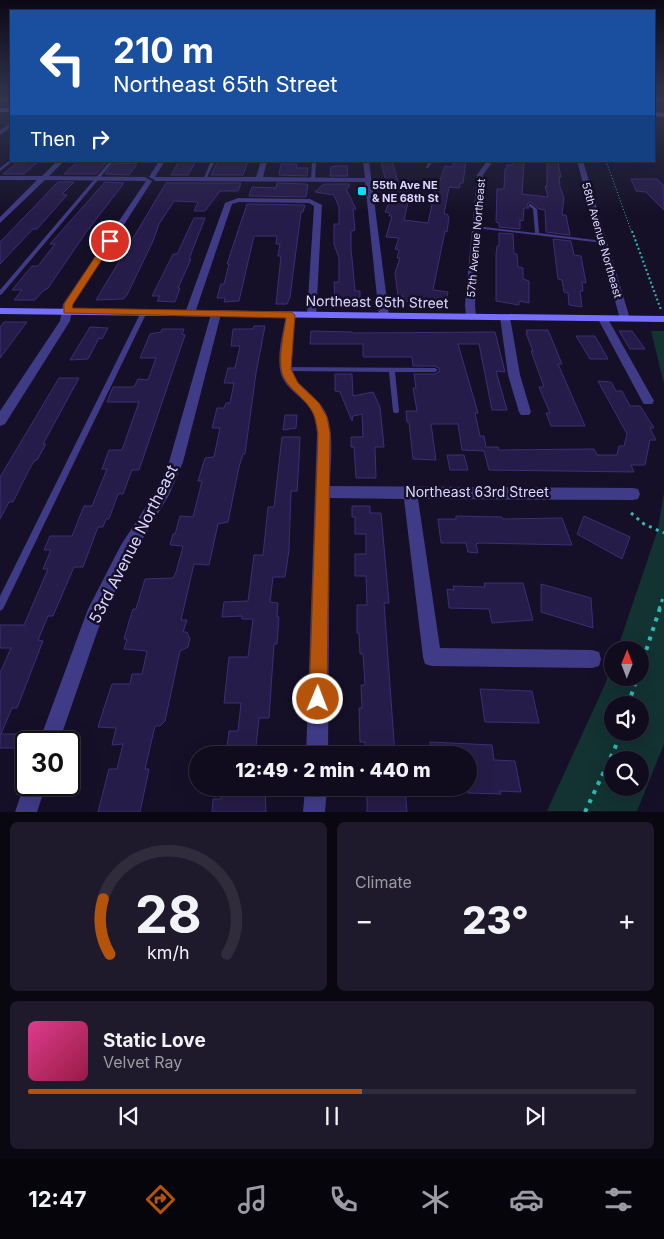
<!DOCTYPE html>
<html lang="en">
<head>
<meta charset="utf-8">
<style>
  body { margin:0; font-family:Inter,sans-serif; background:#1e1a2b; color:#f1f3f6; height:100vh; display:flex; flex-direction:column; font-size:19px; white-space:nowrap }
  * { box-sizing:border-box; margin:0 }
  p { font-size:16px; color:#9c9ba4 }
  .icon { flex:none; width:28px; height:28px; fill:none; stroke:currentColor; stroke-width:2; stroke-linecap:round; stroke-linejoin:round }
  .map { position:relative; height:812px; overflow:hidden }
  .drawer { display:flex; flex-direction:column; gap:10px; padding:10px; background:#090710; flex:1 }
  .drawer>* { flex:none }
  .guide { position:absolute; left:10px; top:10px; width:645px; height:152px; border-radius:0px; box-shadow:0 5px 20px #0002,0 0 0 1px #302c3c; background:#1a4fa0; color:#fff; overflow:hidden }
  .needle { width:32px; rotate:1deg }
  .controls { position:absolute; left:604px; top:641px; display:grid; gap:10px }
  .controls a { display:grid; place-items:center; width:45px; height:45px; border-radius:50%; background:#100c1e; box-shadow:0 5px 20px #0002,0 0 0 1px #302c3c; font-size:25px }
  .speed { position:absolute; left:15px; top:731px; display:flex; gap:10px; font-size:25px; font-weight:700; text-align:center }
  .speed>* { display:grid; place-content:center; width:65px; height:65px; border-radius:50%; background:#100c1e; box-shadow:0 5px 20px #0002,0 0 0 1px #302c3c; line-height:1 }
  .speed .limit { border:2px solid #111; border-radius:8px; background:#fff; color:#111 }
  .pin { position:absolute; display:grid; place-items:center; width:42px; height:42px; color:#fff; margin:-21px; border:2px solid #fff; border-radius:50%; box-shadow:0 1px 5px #0007 }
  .me { position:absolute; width:55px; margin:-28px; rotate:1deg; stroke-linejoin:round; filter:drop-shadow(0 0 4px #0008) }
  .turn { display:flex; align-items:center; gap:18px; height:105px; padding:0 20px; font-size:22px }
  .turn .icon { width:65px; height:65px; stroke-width:2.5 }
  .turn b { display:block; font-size:35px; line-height:42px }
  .then { display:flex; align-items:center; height:48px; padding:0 20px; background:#0003; gap:10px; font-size:19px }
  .big { font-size:38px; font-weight:800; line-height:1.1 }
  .drawer .widget { flex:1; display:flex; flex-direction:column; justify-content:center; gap:8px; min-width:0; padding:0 18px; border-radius:8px; background:#1e1a2b }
  .drawer .dial { align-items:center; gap:0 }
  .dial svg { height:130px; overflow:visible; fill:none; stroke:#302c3c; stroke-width:7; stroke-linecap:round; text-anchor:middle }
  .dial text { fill:#f1f3f6; stroke:none }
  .song { display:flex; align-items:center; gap:15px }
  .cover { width:60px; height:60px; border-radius:8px; background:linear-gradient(135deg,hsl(330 70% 55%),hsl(340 70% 35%)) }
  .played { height:5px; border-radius:2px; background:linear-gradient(90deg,#b45309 55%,#302c3c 55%) }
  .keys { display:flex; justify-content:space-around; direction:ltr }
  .heat { display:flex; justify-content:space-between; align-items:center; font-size:28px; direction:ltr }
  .drawer .tiles { flex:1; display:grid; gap:10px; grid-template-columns:1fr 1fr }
  .widget:last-child { grid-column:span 2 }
  .trip { position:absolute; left:189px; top:746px; width:288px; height:50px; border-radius:25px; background:#100c1e; box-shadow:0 5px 20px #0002,0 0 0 1px #302c3c; font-weight:800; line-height:50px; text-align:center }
  .menu { display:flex; height:80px; justify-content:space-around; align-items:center; background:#06050c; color:#9c9ba4 }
  .menu .icon { width:35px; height:35px }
  .menu .current { color:#b45309 }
  .menu b { font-size:22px; color:#f1f3f6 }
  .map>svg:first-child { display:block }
  .green { fill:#133232; fill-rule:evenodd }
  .building { fill:#261c49; stroke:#3e2e75 }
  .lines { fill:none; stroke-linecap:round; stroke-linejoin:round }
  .path-far3 { stroke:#2fbab5; stroke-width:1; stroke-dasharray:1 2; stroke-linecap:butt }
  .path-far2 { stroke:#2fbab5; stroke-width:2; stroke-dasharray:2 2.5; stroke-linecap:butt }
  .path-far1 { stroke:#2fbab5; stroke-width:3; stroke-dasharray:3 4.5; stroke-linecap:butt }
  .path { stroke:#2fbab5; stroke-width:4; stroke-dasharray:4 6; stroke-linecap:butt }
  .lane { fill:#403b87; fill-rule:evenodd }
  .street { fill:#403b87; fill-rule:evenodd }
  .secondary { fill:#756eff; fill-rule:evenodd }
  .route { fill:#b45309; stroke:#753606 }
  .poi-dot { fill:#03e0ff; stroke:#151028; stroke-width:2 }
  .labels { text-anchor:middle; stroke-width:5; stroke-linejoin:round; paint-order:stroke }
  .far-poi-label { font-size:11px; font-weight:bold; fill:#dcd7ff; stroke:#151028; text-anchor:start }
  .far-street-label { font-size:11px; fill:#dcd7ff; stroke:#151028 }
  .street-label { font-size:14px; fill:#dcd7ff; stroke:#151028 }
  .near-street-label { font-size:16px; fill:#dcd7ff; stroke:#151028 }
</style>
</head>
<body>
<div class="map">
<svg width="664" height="812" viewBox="0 0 664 812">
  <rect width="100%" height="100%" fill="#151028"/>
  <path class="green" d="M651,331H664V384Z
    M664,493V744L637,811H547L606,682L612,663V678H640V650H617L658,529ZM612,705H640V732H612ZM612,760H640V788H612Z"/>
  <path class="building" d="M19,161H39L24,174H3Z
    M183,161H196L188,175H171L178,163Z
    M218,161H248L243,175H211Z
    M381,161H392L399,185L410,186L404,201L408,202L404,220L428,223L436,186H438L445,166L453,167L454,161H466L463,183H460L459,188L449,187L444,214H447L449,217L447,232L445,231L433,290L448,292L446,305L404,301L403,296H398L395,273L400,258H397L399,250L395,249L399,238L386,237L392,216H389L390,213L385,212L392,195H389L390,191H388Z
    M513,161H524L522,194L548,197L545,186H547V161L558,162L561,177H559L560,187L564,198L562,215H566L570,235L546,232L545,210L539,209L531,202L527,204L529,208H524L523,221L520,220V229L499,227V223L496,222L497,189H504L505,169H507V165H513Z
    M77,162H94L106,163L96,174H64Z
    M114,163H134L137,164L129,175L105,174Z
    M281,164H297L296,168H308L307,176L279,175Z
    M336,166H347L348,176H330L331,167Z
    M631,179H657L664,186V210L646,192L636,191Z
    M58,182H74L62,194L67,195L37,229H33L0,264V242Z
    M105,182L124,183L87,231L48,288L43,291L35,300H14L22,290H12L32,266H38L55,244H50Z
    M166,183H241L238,191H220L205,211H194L198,202L174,201L159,224L153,241L127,295L123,299L96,300Z
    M277,183L306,184L308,185L306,197L249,196L252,187L276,188Z
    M324,184H349V187L346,189L356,209H353L355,230L352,231L351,233V248L355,291H360V302H335L334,282H339V258L334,244V224H339V207L334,195L315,192Z
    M247,204L305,205L303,212H301L290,297L287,304H276L281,256H278L280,244H276L277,236H254L239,301L224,302L225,298H217L221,284H224L229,264H227Z
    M194,218H205L189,259H191L178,288H180L175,302L157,301L160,296H152L173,254H177Z
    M499,233L513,234L514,254H517L518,267L523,268V279L529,281V303L519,301V305L496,301V255L497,246H499Z
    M553,239L571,241L574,255L581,256L586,283L582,282L583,291H580L582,307L569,305L568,293L564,292L562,280L558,279Z
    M4,322H27L0,358V327Z
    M254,326H265L256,373L245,454H243L239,467L228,522L218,524L209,565L194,564L181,620H187L183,632H187L190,639L188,647L180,651L165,721L160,726H155L145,769H149L140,812H98L109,769H117L123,744L112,745L116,728L98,727L104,708L112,684H130L132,674H142L147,651L124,649L127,639H124L128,625L133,609H136L145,579L173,578L176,572L183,546L170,545L173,534H175L180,516L193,517L202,481H198L205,458L214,457L220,428H212L217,408H224L226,403H230L234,383H224L228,368H235L240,346H231L233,329H253Z
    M90,327L108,328L102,339L99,338L88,359L70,360Z
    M162,329H184L182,334L185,335L139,470H132L123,494H118L109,519H106L103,527H98L83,567H74L53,616H48L38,640L43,641L17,708H12L1,734H22L17,748H0V673L11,648H0V625H24L48,569H43L51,550H44L50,536H72L84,506H92L107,469H102L109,450H122L139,402H107L113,387H134L138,379L148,380L156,358H140L150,334L161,332Z
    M526,330H548L562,364H558L585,426H551L546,413H550L539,387H544L531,351H533L526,333H528Z
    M311,331L352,332L353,333L495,332L505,372L496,371L507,410H492L479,344H458L478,413H475L480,436H484L486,447H498L499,450L594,449L597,455H617L619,446H624L627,434L598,381L611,382L616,391H622L630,406H640L654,428H650L656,440H650L645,465H631L634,472L489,470L484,451L462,450L458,424H431L436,460L413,459L409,422H407L406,411H417L413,388H416L414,374H435L440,371L439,368L435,366H413L412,357H363V344H310Z
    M619,331H632L645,349H630Z
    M576,336H595L608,359H590Z
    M335,374H352L353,396L373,392L380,407L384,447H375L376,478H356L354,447H351V437H363L362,414L353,416L352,421L340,392L335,391Z
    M59,378H79L43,444H46L37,460H35L30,468L13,502H9L0,519V477Z
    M285,415H297L296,428L283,430Z
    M282,437H300L299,460L297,491H291L289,550L285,577H273L270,602L278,603L277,617H279L277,644H274L269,718H259L255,755H226L229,731H238L241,703H224L229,657H248L253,619H242V616L222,617L224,602L248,601L254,555H263L268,507H274Z
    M447,455H464L468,470H450Z
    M352,506H370V513H381L389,603H384L395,755H365V742H360L359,708H362L361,685H365L363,654H360L359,633H357V605H367L366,576H355V554H366V534H355V517H352Z
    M456,516L502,517L503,519L562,518L572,545L479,543L476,544L478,553L468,552L466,543H441L438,519H456Z
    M584,516L630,537L622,559L577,534Z
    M484,583H523L533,620L492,623L489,609L449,608L447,589L454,590L453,586L485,587Z
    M541,584L591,598L593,628L541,612Z
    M480,689L532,691L539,723L485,722Z
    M430,742L492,745L494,760L515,761L521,792L500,791L501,794L468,793V755H431Z
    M222,788H265L266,812H212L213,799H221Z
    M367,788H405L407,812H367Z"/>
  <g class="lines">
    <path class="path-far3" d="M654,124L656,126
      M606,161L632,233"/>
    <path class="path-far2" d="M632,231L661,310"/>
    <path class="path-far1" d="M631,513L644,524L664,533
      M659,609L664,595"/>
    <path class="path" d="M640,669L660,608
      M628,705L637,678
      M585,812L615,748L620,732"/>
    <path class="lane" d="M10,160L13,161L0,171V168Z
      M110,161H114L2,294L0,295V290Z
      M211,161H215L206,179L203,180Z
      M312,161H316L315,180L313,181L311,180Z
      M429,161H433L428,168H426Z
      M529,204H531L537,209L539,233L603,241L605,242L603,243L475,228L473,227L475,226L535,233L533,209L529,206Z
      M144,310L147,312L3,609L0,611V596L141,312Z
      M284,367L435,368L438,370L435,372H395L399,411L398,413H394L393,411L389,372L286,371L283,369Z"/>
    <path class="street" d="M11,123V127L0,135V130Z
      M57,161H64L49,176L145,177L152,181L73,304L70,321L5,424L0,426V411L60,321L63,304L146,181L45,180L0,223V217L37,180H0V176H42Z
      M159,161H165L155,177H256L261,161H267L263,177L365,178L363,161H369L389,316L388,318H380L379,316L365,182L156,181L149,177Z
      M487,161H493L483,175L475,305L476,317L471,320L466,317L465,305L477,175Z
      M577,161H583L630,319L629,321H621L620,319Z
      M238,198L310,199L322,205L316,317H308L307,315L314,206L309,203L239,202L232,204L195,313L190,316L185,313L225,203Z
      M216,311L221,314L183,462L169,495L133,555L102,618L59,742H39L88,609L121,545L158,488L169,462L211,314Z
      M291,312L296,315C293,336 283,368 301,385C310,394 320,401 326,413C335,435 330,463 330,486L633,488L638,489L640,494L638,499L633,500L418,499L440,648L592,650L599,652L601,659L599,666L592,668L432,666L425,664L423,657L404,499L330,498L328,755H306L317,433C316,425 315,417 311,410C303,396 286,390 281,374C276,356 283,333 286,315Z
      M505,314L510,317L520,375L531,412L529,415H521L519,412L508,375L500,317Z
      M603,316L608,319L654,401L652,404H644L642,401L598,319Z
      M26,780V785H46L37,812H15Z
      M305,788H327L325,812H303Z"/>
    <path class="secondary" d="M0,108H11V112H0Z
      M654,112L664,113V117L654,116Z
      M0,308L664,316V322L0,314Z"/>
  </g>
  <linearGradient id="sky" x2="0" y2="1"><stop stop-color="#0c0916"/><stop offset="0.47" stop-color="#353753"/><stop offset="1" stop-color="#353753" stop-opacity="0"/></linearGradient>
  <rect width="664" height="213" fill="url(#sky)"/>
  <path class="route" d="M110,238L114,241L73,304L72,308L291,312L295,315L291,369L298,383L319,403L327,417L330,433L327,699L324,705L318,708L312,705L309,699L318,433C316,424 316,416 310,408C301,394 282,385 281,368C279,352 284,333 286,318L64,313V304L107,239Z"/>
  <rect class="poi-dot" x="357" y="186" width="10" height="10" rx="2.5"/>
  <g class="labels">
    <g class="far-poi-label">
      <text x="372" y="189">55th Ave NE<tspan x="372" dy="13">&amp; NE 68th St</tspan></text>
    </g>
    <g class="far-street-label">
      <text transform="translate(476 238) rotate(-85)" y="4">57th Avenue Northeast</text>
      <text transform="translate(602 240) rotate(74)" y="4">58th Avenue Northeast</text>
    </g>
    <g class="street-label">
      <text transform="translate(377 302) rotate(1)" y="5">Northeast 65th Street</text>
      <text x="477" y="497">Northeast 63rd Street</text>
    </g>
    <g class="near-street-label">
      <text transform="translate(133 544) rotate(-63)" y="6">53rd Avenue Northeast</text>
    </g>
  </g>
</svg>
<div class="controls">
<a><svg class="needle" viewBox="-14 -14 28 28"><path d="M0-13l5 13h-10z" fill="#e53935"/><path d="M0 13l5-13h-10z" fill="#9c9ba4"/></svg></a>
<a><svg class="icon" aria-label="sound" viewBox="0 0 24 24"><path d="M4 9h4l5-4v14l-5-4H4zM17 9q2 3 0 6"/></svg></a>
<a><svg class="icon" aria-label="search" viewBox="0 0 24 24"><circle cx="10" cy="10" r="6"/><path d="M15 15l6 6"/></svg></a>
</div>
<div class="speed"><div class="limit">30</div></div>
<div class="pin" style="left:110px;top:241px;background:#d93025"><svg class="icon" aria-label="arrive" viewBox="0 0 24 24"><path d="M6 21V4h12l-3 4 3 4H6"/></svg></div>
<svg class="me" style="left:318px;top:699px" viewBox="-20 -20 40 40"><circle r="17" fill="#b45309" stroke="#fff" stroke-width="3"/><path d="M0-11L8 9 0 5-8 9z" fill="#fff"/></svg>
<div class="trip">12:49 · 2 min · 440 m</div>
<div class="guide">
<div class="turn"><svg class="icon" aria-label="left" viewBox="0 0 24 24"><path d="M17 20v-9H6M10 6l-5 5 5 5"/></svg><div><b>210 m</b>Northeast 65th Street</div></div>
<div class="then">Then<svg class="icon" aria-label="right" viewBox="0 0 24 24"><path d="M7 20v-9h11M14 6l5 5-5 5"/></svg></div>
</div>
</div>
<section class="drawer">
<div class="tiles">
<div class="widget dial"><svg viewBox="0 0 100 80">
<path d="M14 69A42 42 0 1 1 86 69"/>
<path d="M14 69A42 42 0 0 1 10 35" stroke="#b45309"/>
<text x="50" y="56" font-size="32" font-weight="700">28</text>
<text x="50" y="72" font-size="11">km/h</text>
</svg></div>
<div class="widget"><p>Climate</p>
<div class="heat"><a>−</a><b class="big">23°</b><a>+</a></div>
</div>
<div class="widget">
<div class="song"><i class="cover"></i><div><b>Static Love</b><p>Velvet Ray</p></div></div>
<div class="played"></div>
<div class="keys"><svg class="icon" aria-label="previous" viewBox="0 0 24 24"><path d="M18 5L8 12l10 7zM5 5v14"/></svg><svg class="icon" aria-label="pause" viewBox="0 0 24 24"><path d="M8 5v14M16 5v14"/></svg><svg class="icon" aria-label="next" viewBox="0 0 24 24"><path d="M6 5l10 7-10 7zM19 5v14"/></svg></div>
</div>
</div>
</section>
<nav class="menu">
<b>12:47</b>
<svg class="icon current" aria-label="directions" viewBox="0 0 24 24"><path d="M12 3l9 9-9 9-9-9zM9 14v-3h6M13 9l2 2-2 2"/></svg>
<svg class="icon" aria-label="music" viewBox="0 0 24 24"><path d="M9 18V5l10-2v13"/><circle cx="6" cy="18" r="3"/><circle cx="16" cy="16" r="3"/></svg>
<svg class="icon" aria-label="phone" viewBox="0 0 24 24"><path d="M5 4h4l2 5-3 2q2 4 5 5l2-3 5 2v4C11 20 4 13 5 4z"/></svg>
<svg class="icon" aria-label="climate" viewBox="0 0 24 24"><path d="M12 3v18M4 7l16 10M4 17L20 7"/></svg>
<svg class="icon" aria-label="car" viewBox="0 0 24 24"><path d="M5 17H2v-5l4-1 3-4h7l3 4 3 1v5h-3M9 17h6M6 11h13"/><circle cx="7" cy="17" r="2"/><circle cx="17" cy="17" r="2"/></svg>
<svg class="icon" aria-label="filters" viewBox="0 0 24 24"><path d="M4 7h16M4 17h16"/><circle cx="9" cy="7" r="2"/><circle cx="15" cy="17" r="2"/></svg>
</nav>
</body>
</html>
